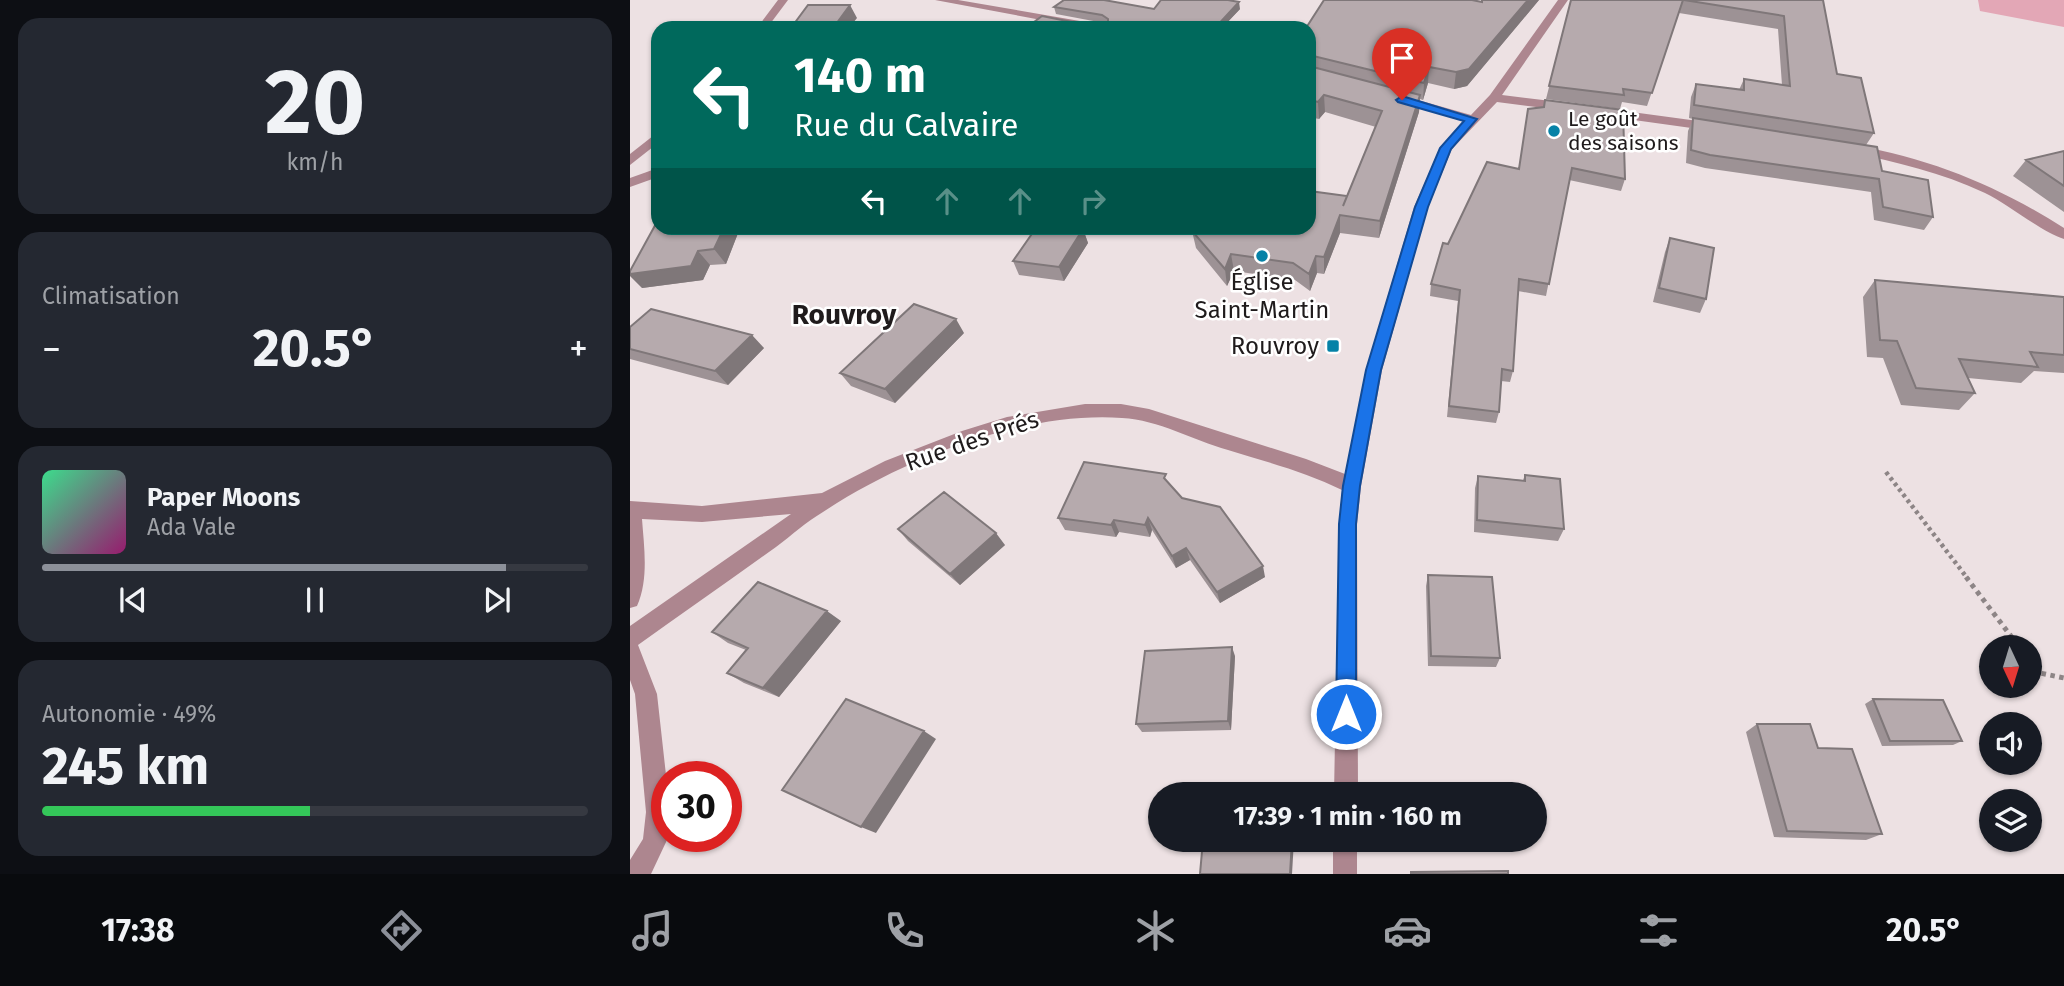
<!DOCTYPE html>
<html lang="fr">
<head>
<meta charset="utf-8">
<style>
  body { margin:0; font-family:"Fira Sans",sans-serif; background:#242831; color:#f1f3f6; height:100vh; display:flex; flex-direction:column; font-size:26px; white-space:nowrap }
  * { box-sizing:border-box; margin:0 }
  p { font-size:23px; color:#9ea1a6 }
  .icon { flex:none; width:38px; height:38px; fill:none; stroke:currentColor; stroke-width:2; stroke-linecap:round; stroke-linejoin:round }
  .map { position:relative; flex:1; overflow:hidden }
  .side { display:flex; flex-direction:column; gap:18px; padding:18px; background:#0d0f14; width:630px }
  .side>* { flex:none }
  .top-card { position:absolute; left:21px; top:21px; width:665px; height:214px; border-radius:21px; box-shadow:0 2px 5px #0004; background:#00695c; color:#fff; overflow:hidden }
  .needle { width:46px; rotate:176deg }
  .tools { position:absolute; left:1349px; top:635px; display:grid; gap:14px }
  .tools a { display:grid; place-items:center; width:63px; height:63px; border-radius:50%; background:#171b24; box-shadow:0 2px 5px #0004; font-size:35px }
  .speed { position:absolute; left:21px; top:761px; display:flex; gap:14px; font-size:35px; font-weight:700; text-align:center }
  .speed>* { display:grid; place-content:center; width:91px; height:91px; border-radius:50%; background:#171b24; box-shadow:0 2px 5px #0004; line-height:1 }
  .speed .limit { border:10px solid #d22; background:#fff; color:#111 }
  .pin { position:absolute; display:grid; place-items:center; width:60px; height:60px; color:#fff; margin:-72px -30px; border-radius:50% 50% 50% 0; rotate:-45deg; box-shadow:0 0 7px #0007 }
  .pin .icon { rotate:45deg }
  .me { position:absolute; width:77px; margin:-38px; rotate:0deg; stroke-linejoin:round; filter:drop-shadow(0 0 5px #0008) }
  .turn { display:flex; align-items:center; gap:24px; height:147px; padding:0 28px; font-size:32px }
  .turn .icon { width:91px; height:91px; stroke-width:2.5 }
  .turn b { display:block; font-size:49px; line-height:60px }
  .lanes { display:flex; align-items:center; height:66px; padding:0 28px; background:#0003; justify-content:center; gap:35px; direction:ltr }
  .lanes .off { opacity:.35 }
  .big { font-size:52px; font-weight:700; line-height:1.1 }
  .side .widget { flex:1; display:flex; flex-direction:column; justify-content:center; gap:10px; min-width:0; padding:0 24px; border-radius:21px; background:#242831 }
  .side .dial { align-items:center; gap:0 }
  .dial b { font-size:91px; line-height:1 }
  .song { display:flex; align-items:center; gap:21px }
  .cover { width:84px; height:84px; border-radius:10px; background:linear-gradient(135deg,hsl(150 70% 55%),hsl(320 70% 35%)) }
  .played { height:7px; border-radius:4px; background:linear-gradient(90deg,#8c9099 85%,#363941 85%) }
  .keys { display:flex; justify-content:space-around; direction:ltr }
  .heat { display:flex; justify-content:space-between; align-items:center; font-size:38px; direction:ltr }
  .charge { height:10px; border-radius:5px; background:linear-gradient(90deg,#34c759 49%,#363941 0) }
  .trip { position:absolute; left:518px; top:782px; width:399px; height:70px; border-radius:35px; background:#171b24; box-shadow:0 2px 5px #0004; font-weight:700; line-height:70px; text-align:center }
  .dock { display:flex; height:112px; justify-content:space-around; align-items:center; background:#090b0e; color:#9ea1a6 }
  .dock .icon { width:49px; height:49px }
  .dock .current { color:#8c9099 }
  .dock b { font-size:32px; color:#f1f3f6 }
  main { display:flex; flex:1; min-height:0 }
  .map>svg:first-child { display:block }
  .green { fill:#e3a7b6 }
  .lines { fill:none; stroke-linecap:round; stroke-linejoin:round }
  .path-far1 { stroke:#8d8586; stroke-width:4.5; stroke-dasharray:3.5 3.5; stroke-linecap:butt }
  .path { stroke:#8d8586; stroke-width:5; stroke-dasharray:4.5 4.5; stroke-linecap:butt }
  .minor { fill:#ad868f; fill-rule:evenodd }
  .wall { fill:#9d9295 }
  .shaded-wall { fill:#7f7779 }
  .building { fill:#b6aaad; stroke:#7f7779; stroke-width:2 }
  .route { fill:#1a73e8; stroke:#114b97; stroke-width:2 }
  .poi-dot { fill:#0682a7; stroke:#fff; stroke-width:2.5 }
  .labels { text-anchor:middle; stroke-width:5; stroke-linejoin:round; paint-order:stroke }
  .far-poi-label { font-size:21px; fill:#1f1b1c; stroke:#fff; text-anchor:start }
  .poi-label { font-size:24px; fill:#1f1b1c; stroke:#fff }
  .street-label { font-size:24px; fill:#1f1b1c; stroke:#fff }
  .quarter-label { font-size:28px; font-weight:bold; fill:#1f1b1c; stroke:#fff }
</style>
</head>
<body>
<main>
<section class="side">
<div class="widget dial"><b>20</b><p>km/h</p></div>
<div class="widget"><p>Climatisation</p>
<div class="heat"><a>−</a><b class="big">20.5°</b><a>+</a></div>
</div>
<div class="widget">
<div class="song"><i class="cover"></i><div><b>Paper Moons</b><p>Ada Vale</p></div></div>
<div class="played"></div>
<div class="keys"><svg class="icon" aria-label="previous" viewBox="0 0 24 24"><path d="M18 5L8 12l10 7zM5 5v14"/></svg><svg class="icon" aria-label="pause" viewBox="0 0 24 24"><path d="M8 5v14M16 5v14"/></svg><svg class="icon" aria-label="next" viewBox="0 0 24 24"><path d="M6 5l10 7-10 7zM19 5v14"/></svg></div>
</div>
<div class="widget"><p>Autonomie · 49%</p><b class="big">245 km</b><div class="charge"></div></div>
</section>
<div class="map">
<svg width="1434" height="874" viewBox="0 0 1434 874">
  <rect width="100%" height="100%" fill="#ede1e3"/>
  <path class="green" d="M1348,0H1434V27L1350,11Z"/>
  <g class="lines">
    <path class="path-far1" d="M1256,472L1338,579"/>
    <path class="path" d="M1336,577L1390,648
      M1400,660L1410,673L1434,678"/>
    <path class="minor" d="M148,0H158L137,28H127Z
      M305,0H328L473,25L478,28H454Z
      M928,0H938L872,95L938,103L944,107L938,111L867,102L822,149L798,207L752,370L731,486L727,525L728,794H704L709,525L712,490C676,472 637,462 598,450C562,440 529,420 492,418C393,411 274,459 193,512C176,522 162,535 146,547C100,580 54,612 8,645L27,694L37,784V840L21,874H0V860L13,839L16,812L5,694L0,680V626L161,514L72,522L12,519C14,547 19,579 7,606L0,608V501L72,506L192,493L255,461L332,431L377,417L455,404H491L519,409L676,459L715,474L736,370L784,207L810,148L835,121L761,98L767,94L841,115L860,95Z
      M972,108L1083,123L1089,127L1083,131L968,115L966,112Z
      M28,132V143L0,165V154Z
      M1225,145C1304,160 1366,185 1434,228V239C1413,233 1378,204 1355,193C1311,172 1267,163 1221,152V146Z
      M28,168V177L0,187V178Z
      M703,840H727V874H703Z"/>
  </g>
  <path class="wall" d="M851,0H909L837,86L824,89L798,83L793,100L790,99L789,112L749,238L710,233L694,274L687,273L680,291L665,280L604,271L597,286L566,248L562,231L679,228L717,196L746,127L695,112L689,119L684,118L679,127V28L851,1Z
    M941,0H1193L1207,74L1244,133L1236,145L1252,171L1303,217L1294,230L1244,220L1241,192L1075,168L1056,163L1058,131L1063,119L1059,118L1061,97L1066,84L1109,90L1114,79L1152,85L1148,29L1049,13L1017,106L992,102L990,109L916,99Z
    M424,7L524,9H610L592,28L452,24L474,23L426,14Z
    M898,109L995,179L991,191L939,180L916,296L888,291L883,371L880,382L871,381L869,412L866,423L817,417L828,301L800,296L801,284L818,244L889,169Z
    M1434,151V212L1383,176L1396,160Z
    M28,220L110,228L96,264L80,265L73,280L12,288Z
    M453,229L458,243L434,281L389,275L383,261Z
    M1040,238L1076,299L1070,313L1023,302L1035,252Z
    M1245,280L1434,297V373L1404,371L1391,383L1338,378L1345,393L1329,410L1271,405L1253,358L1237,357L1233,297Z
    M0,327L134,348L98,385L0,359Z
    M334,333L265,403L221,386L210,373Z
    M895,475L934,529L928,541L844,532L845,488L848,476L893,480Z
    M539,483L552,498L635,577L590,603L560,560L546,568L522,530L520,537L489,532L486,537L435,530L428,518Z
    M268,529L375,545L330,585L278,541Z
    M798,575L870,658L866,667L798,666L796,586Z
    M211,621L149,697L114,683L97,673L116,650L98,643L82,632Z
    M605,656L601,730L512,732L506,724Z
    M1243,699L1332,741L1323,745L1252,746L1235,704Z
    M1127,724L1188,748L1252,834L1236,840L1144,837L1116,732Z"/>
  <path class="shaded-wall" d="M898,0H909L837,86L824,89L826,72Z
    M609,2L610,9L592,28H585Z
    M220,5L227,18L219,28L204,27Z
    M799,67L798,83L793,100L794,83Z
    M694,95L695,112L689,119L688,102Z
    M790,95L789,112L749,238L750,221Z
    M684,101V118L679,127V109Z
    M710,215V233L694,274V257Z
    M94,228H110L96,264L84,249Z
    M453,229L458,243L434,281L429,267Z
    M68,251L80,265L73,280L12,288L0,276V274Z
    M601,254L604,271L597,286L595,269Z
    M686,256L687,273L680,291L679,274Z
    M326,319L334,333L265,403L255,389Z
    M122,335L134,348L98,385L85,371Z
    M518,518L522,530L520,537L515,525Z
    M484,520L489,532L486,537L481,525Z
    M366,533L375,545L330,585L320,574Z
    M556,548L560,560L546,568L542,556Z
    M633,566L635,577L590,603L587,592Z
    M197,611L211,621L149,697L133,688Z
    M602,647L605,656L601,730L598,721Z
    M294,731L306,739L246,833L231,827Z
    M662,840H664L662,874H660Z"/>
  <path class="building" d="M434,0H474L524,9L531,0H598L609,2L585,28H396L412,16L452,24L478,23V19L472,15L424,7Z
    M694,0H842L852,2V0H898L839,69L826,72L799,67L794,83L679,55V28H676Z
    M941,0H1053L1022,93L993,89L994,95L919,86Z
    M1054,0H1193L1207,74L1231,78L1244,133L1064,105L1066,84L1114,90V79L1160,86L1154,16Z
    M178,5H220L204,27L226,26L225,28H161Z
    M679,66L790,95L750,221L710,215L694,257L686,256L679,274L663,263L601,254L595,269L562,231L570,228H679V191L717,196L713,206L752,111L694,95L688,102L684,101L679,109Z
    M915,100L993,110L995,179L942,168L919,284L889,279L883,371L872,369L869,412L819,406L830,290L801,284L813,243L818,244L857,162L889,169L898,109L914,107Z
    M1063,118L1247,147L1252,171L1298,180L1303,217L1253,207L1249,179L1080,155L1061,150Z
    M1434,151V186L1396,160Z
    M28,220V228H94L84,249L68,251L61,266L0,274V271Z
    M406,228H445L453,229L429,267L383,261Z
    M1040,238L1084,248L1076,299L1029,288Z
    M1245,280L1434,297V355L1400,352L1408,367L1329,359L1345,393L1286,388L1267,341L1250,340Z
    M284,304L326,319L255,389L210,373Z
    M21,309L122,335L85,371L0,349V327Z
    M454,462L536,474L534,478L552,498L590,507L633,566L587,592L556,548L542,556L518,518L515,525L484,520L481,525L428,518Z
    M895,475L930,479L934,529L847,520L848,476L895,481Z
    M314,492L366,533L320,574L268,529Z
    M798,575L862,577L870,658L801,656Z
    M128,582L197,611L133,688L97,673L118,648L82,632Z
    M602,647L598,721L506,724L515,651Z
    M216,699L294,731L231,827L152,790Z
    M1243,699L1313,700L1332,741H1260Z
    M1127,724H1180L1188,748L1222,749L1252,834L1157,831Z
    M573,840H662L660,874H570Z
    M878,871V874H781V872Z"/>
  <path class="route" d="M772,96L847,119L821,149L798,207L751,370L730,486L726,524V714L723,721L716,724L709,721L706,714L709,524L713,486L736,370L785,207L810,148L834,121L768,102L766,100Z"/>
  <g class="poi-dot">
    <circle cx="924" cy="131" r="7"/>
    <circle cx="632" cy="256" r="7"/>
    <rect x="696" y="339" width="14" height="14" rx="3.5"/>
  </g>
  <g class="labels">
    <g class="far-poi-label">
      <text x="938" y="126">Le goût<tspan x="938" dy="24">des saisons</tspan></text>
    </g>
    <g class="poi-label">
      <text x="632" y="290">Église<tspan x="632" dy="28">Saint-Martin</tspan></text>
      <text x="689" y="354" text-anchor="end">Rouvroy</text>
    </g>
    <g class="street-label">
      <text transform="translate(342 441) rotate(-19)" y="8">Rue des Prés</text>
    </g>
    <g class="quarter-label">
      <text x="214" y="324">Rouvroy</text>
    </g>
  </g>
</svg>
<div class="tools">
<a><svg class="needle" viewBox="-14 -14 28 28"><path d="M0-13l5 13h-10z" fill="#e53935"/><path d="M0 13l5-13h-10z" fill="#9ea1a6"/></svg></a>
<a><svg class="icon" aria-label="sound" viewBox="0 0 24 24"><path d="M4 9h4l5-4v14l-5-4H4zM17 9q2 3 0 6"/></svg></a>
<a><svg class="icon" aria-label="layers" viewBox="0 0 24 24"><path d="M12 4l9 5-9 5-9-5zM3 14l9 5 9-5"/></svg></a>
</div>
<div class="speed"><div class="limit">30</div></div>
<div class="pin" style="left:772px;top:100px;background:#d93025"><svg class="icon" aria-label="arrive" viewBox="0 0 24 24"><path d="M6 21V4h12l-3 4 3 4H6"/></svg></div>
<svg class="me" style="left:716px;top:714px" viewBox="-20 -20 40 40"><circle r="17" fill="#1a73e8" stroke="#fff" stroke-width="3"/><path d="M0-11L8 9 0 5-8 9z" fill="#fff"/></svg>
<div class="trip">17:39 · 1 min · 160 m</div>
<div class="top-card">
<div class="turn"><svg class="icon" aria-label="left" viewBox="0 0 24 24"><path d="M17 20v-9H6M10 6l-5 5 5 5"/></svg><div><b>140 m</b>Rue du Calvaire</div></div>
<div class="lanes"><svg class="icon" aria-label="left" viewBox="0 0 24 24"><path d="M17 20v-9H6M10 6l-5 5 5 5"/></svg><svg class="icon off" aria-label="ahead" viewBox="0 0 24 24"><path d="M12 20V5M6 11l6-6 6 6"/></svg><svg class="icon off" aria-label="ahead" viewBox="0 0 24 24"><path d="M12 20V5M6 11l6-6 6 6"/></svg><svg class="icon off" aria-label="right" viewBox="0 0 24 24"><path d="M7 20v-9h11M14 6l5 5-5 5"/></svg></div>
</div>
</div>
</main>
<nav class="dock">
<b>17:38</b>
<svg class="icon current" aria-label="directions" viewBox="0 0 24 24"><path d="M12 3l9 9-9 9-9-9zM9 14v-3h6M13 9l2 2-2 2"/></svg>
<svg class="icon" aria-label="music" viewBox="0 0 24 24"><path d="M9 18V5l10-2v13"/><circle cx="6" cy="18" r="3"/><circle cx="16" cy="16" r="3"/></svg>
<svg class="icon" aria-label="phone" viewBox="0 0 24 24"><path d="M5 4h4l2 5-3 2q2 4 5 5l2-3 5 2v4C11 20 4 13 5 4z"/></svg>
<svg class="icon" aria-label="climate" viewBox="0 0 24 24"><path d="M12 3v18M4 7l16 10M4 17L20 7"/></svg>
<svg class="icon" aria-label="car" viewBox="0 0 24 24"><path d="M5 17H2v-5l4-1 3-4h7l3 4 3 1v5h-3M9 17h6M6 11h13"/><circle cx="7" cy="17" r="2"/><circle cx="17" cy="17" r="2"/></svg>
<svg class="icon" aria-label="filters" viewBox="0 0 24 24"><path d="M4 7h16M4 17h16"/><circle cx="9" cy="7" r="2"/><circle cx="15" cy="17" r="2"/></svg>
<b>20.5°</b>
</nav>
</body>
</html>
